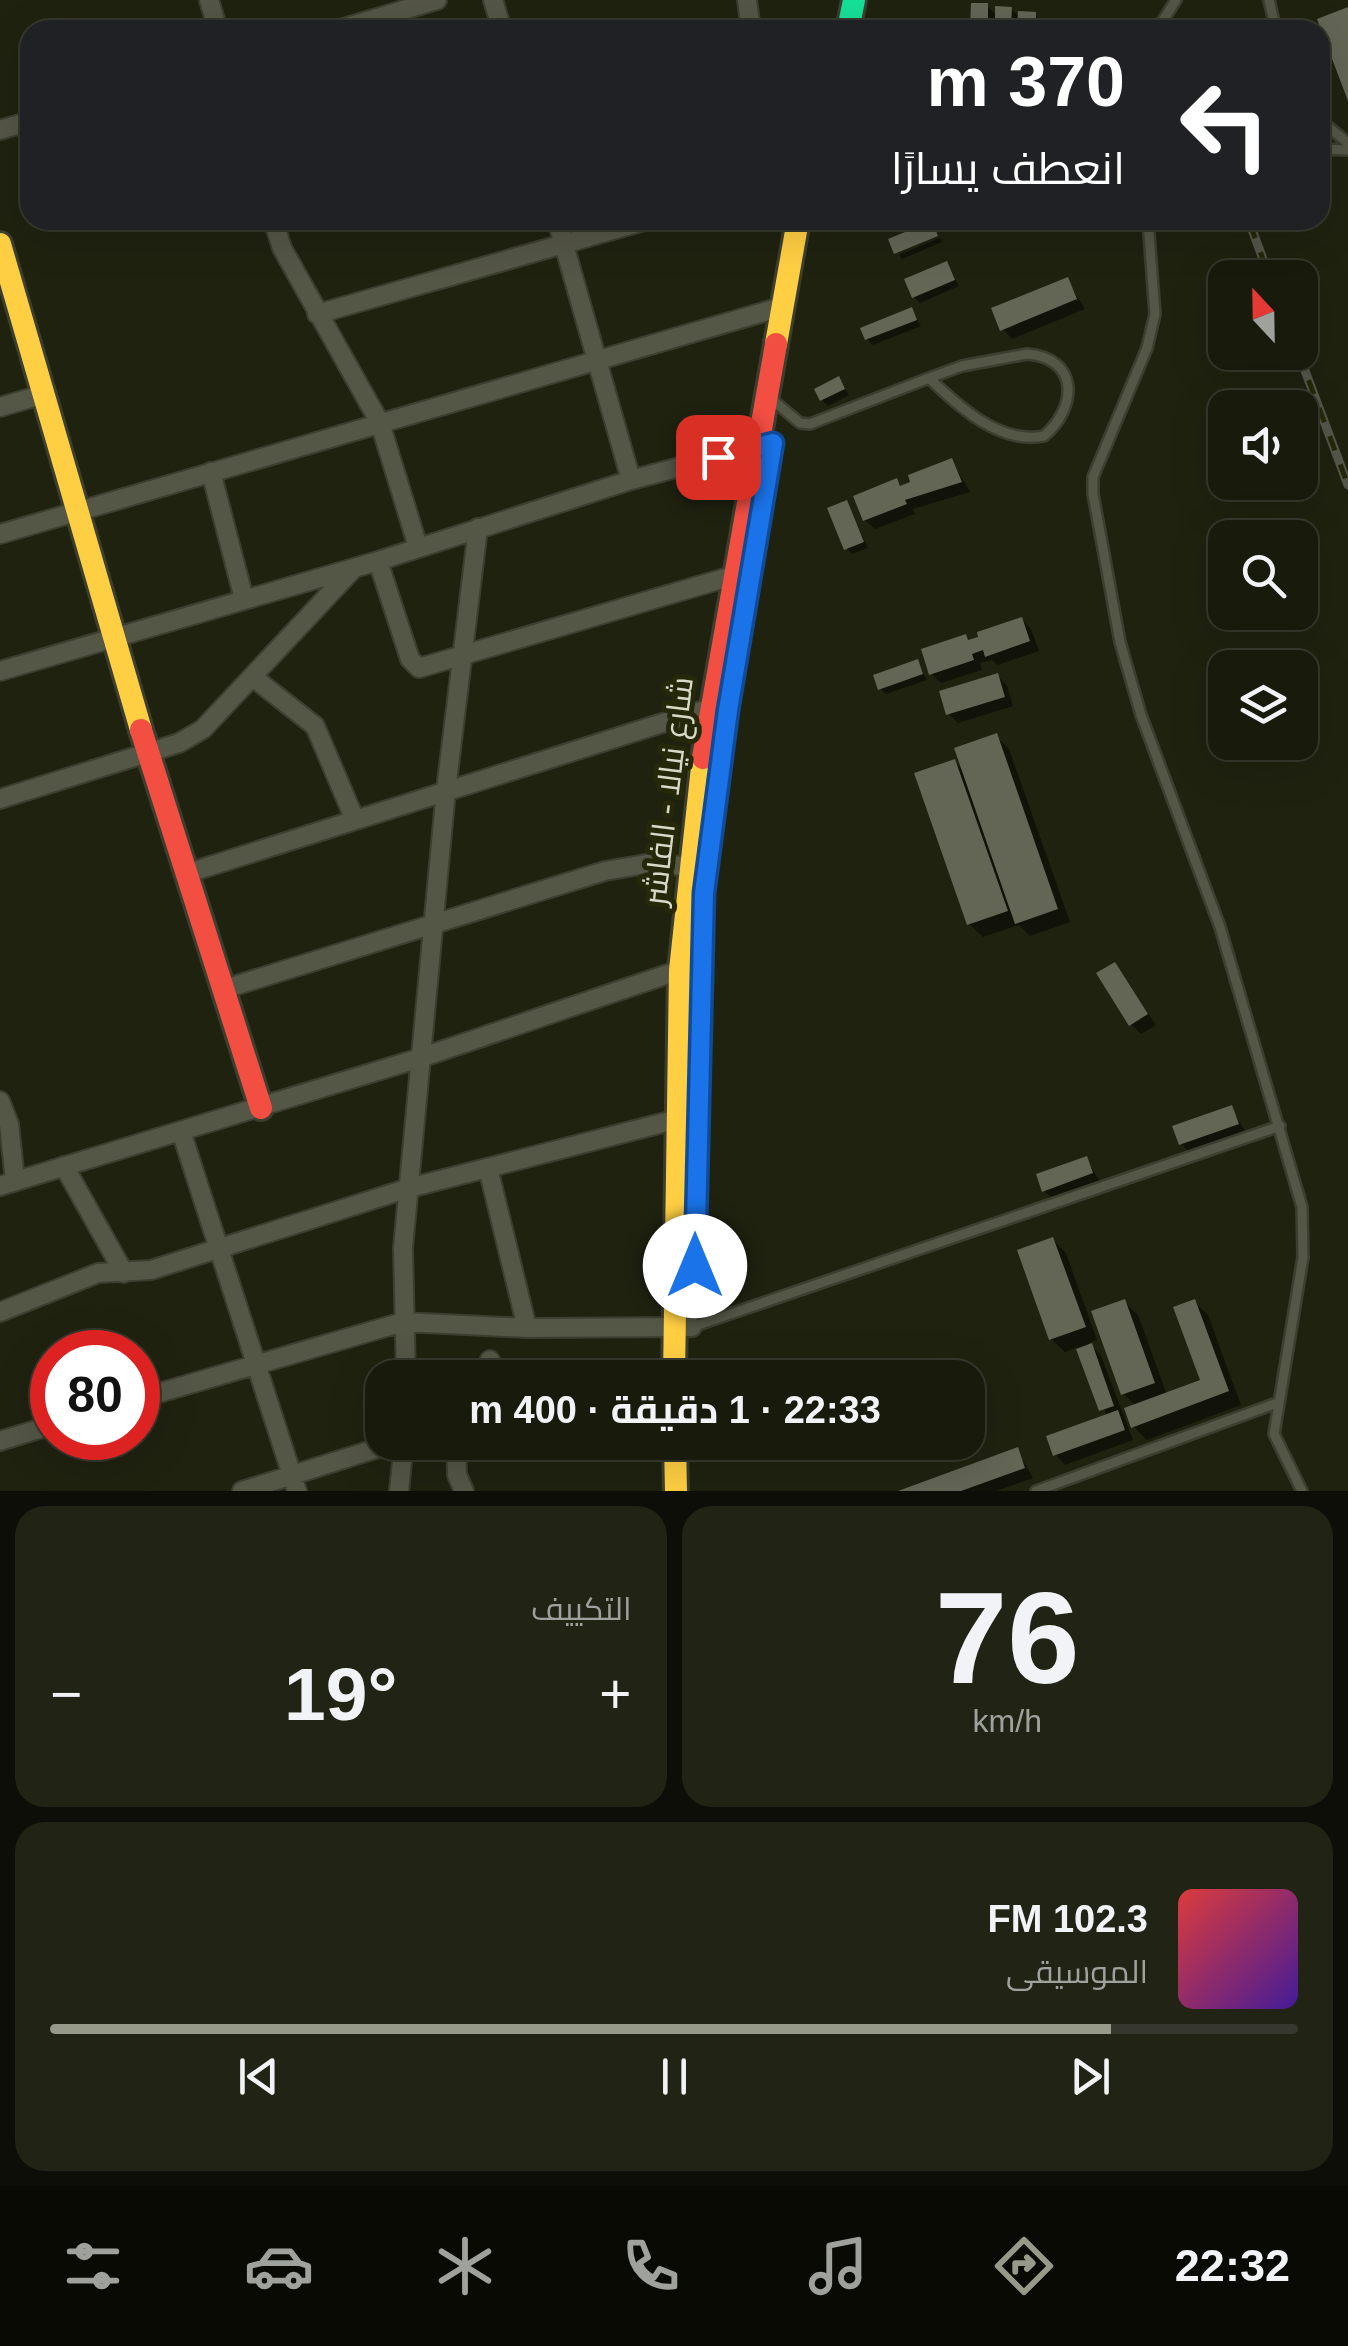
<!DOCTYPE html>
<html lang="ar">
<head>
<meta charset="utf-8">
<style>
  body { margin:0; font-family:Arial,Cairo,sans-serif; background:#212315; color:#f1f3f6; direction:rtl; height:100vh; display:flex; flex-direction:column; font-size:38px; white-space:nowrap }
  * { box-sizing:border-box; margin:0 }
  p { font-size:32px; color:#9fa19d }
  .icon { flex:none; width:55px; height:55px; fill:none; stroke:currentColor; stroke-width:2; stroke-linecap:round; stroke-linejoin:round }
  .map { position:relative; height:1491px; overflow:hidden; direction:ltr }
  .drawer { display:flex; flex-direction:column; gap:15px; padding:15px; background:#0d0e07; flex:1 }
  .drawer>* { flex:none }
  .banner { position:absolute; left:20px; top:20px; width:1310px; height:210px; border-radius:30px; box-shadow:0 10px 40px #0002,0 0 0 2px #36382d; direction:rtl; background:#202124; color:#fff; overflow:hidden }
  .needle { width:65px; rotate:338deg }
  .tools { position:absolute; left:1208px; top:260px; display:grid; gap:20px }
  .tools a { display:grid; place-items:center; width:110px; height:110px; border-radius:20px; background:#181a0c; box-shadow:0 10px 40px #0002,0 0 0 2px #36382d; font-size:50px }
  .speed { position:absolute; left:30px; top:1330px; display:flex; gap:20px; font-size:50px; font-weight:700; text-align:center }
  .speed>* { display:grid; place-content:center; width:130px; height:130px; border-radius:50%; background:#181a0c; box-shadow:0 10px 40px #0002,0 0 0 2px #36382d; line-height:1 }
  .speed .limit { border:15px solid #d22; background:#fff; color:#111 }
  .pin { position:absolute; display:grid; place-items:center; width:85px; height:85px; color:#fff; margin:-42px; border-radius:20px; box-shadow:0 5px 15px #0006 }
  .me { position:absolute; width:110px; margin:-55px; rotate:0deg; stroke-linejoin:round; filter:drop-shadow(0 0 8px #0008) }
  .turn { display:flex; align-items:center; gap:35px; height:210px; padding:0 40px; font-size:45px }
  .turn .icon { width:130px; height:130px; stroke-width:2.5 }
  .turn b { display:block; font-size:70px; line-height:85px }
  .big { font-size:75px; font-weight:700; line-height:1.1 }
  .drawer .widget { flex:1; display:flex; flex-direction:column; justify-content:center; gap:15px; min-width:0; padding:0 35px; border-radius:30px; background:#212315 }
  .drawer .dial { align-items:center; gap:0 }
  .dial b { font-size:130px; line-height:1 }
  .song { display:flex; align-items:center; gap:30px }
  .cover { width:120px; height:120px; border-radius:15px; background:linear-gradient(135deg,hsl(0 70% 55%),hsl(260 70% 35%)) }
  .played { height:10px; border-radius:5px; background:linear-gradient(90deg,#979a88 85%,#36382d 85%) }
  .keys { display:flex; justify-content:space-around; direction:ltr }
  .heat { display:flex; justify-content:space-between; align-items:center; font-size:55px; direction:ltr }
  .drawer .tiles { flex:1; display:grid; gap:15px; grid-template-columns:1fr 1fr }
  .widget:last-child { grid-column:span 2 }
  .trip { position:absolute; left:365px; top:1360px; width:620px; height:100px; border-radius:30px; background:#181a0c; box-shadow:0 10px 40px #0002,0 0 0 2px #36382d; font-weight:700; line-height:100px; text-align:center; direction:rtl }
  .dock { display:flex; height:160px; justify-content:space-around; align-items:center; background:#0a0a05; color:#9fa19d }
  .dock .icon { width:70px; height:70px }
  .dock .selected { color:#979a88 }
  .dock b { font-size:45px; color:#f1f3f6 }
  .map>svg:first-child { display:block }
  .shadow { fill:#0007 }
  .building { fill:#636555 }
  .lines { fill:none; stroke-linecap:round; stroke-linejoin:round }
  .lane-casing { stroke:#3c3e2f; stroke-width:14 }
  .street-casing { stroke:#3c3e2f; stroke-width:22 }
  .fast-casing { stroke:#3c3e2f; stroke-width:28 }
  .slow-casing { stroke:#3c3e2f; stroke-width:28 }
  .jam-casing { stroke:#3c3e2f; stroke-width:28 }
  .lane { stroke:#545646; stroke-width:9 }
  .street { stroke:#545646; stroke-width:18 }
  .fast { stroke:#16e098; stroke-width:22 }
  .slow { stroke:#ffcf43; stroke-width:22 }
  .jam { stroke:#f24e42; stroke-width:22 }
  .rail-casing { stroke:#55564a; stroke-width:9 }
  .rail { stroke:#262909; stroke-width:5; stroke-dasharray:15; stroke-linecap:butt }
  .route-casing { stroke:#114b97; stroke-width:25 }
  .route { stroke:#1a73e8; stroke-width:18 }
  .labels { text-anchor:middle; stroke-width:10; stroke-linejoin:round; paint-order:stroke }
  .street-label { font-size:32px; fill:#d7dac8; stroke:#262909 }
</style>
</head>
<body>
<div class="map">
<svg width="1348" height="1491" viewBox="0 0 1348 1491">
  <rect width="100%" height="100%" fill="#202210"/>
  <path class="shadow" d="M987,6L997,16L1011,9L1020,18L1035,14L1045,30H972Z
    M940,238L942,242L902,259L899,255Z
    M946,264L959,286L920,303L914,297Z
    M1067,280L1085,309L1012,339L1003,329Z
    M911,310L921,326L873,345L867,339L863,329Z
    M838,379L849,395L828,406L822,400Z
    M952,461L970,492L913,509L915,514L875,529L865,520L896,481L902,487Z
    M847,503L868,548L852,554L846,548Z
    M1022,620L1031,629L1039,651L997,665L992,660L980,663L982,670L941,683L932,674Z
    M917,662L927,680L886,694L880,688Z
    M998,676L1007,686L1013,706L958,723L948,713Z
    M996,736L1009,749L1070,922L1030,936L1019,925L983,937L969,924L954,762L965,772Z
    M1115,965L1156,1025L1141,1034L1131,1024Z
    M1231,1108L1247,1134L1190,1153L1181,1143Z
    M1086,1159L1101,1183L1054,1200L1044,1191Z
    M1053,1240L1066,1253L1097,1340L1089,1343L1101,1356L1133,1440L1065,1465L1056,1455L1107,1416L1078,1347L1065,1352L1051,1339Z
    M1124,1302L1138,1315L1167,1395L1203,1382L1194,1302L1208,1315L1241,1405L1147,1440L1133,1426L1136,1406L1124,1394Z
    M1017,1450L1033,1478L996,1491H904Z"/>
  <path class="building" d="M971,3H988V30H970Z
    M995,6L1012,7L1011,30H995Z
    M1348,7V101L1317,19Z
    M1018,11L1036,12V30H1017Z
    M932,221L938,236L894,254L888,239Z
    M947,261L955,280L912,298L904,279Z
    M1068,277L1077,299L1000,331L991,308Z
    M912,307L917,320L865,340L860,328Z
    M839,376L845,389L820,401L814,389Z
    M952,458L962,482L905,500L907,504L863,521L853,496L897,478L900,486L910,482L908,475Z
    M847,500L864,542L844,550L827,508Z
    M1022,617L1030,641L985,657L983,650L972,654L974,660L929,675L921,649L966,634L968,640L978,637L977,632Z
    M918,659L923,674L878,690L873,675Z
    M998,673L1005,697L946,715L939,691Z
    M997,733L1058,909L1015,924L954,748Z
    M955,759L1008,911L967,925L914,773Z
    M1115,962L1148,1014L1129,1026L1096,973Z
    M1232,1105L1239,1124L1179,1145L1172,1126Z
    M1087,1156L1093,1173L1042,1192L1036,1174Z
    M1053,1237L1086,1327L1049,1340L1017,1250Z
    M1125,1299L1155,1383L1121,1395L1091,1311Z
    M1195,1299L1229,1391L1131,1428L1124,1408L1200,1380L1173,1307Z
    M1092,1343L1114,1406L1099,1411L1076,1349Z
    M1118,1410L1125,1430L1053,1456L1046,1436Z
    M1018,1447L1025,1468L961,1491H898Z"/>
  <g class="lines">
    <defs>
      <path id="lane" d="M1269,0L1276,30
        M1157,30L1176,0
        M1320,120L1348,143
        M1320,149L1348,150
        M1148,220L1155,314L1147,348L1093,477V494L1120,642L1141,715L1220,927L1302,1207L1303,1257L1274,1434L1302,1491
        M1027,354C1079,358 1078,407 1044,436C1000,445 958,406 929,378L962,366Z
        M775,402L800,423L810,424L929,378
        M692,1327L1280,1126
        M1036,1491L1277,1403"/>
      <path id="street" d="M209,0L218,30
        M493,0L502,30
        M747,0L751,30
        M337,30L437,0
        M0,130L30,121
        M273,220L282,248L380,423L418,547
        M557,220L631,480
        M317,314L648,220
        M0,407L41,395
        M211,472L244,599
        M0,534L781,307
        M378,561L410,659L419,668L732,576
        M0,671L378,561L631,480L763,445
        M254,678L315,726L355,820
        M0,799L179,743L203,729L353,569
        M188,873L710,708
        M224,989L605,871L646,864L707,867
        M0,1101L9,1124L15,1181
        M181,1131L297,1491
        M64,1166L124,1273
        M488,1168L527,1328
        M0,1186L420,1058L680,970
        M0,1312L98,1273L151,1270L409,1188L678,1119
        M406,1378L403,1248L446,790L478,528
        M482,1378L490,1360
        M138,1399L403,1322L527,1328L692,1327
        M0,1441L52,1425
        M456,1442L457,1475L464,1491
        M242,1491L397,1442
        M399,1491L404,1442"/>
      <path id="fast" d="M848,30L854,0"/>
      <path id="slow" d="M0,244L141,730
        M776,344L798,220
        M674,1378L680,970L703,758
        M675,1442L676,1491"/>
      <path id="jam" d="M141,730L261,1108
        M703,758L776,344"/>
    </defs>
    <use href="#lane" class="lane-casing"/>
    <use href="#street" class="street-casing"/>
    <use href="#fast" class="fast-casing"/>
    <use href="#slow" class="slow-casing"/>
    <use href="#jam" class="jam-casing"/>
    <use href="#lane" class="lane"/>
    <use href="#street" class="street"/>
    <use href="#fast" class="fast"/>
    <use href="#slow" class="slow"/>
    <use href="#jam" class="jam"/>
    <defs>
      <path id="rail" d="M1250,224L1270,278
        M1298,352L1348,485"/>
    </defs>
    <use href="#rail" class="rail-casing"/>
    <use href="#rail" class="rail"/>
  </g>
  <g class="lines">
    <defs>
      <path id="route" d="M695,1266L704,893L728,710L773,443L718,457"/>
    </defs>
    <use href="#route" class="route-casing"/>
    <use href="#route" class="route"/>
  </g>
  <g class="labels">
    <g class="street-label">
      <text transform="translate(668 791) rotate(-83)" y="11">شارع نيالا - الفاشر</text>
    </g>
  </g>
</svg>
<div class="tools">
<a><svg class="needle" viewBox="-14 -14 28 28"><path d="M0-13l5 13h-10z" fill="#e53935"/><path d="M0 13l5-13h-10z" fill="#9fa19d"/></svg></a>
<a><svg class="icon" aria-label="sound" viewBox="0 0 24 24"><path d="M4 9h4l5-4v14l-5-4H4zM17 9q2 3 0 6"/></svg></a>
<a><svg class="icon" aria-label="search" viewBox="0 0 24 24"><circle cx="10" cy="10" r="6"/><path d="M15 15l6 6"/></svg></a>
<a><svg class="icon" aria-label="layers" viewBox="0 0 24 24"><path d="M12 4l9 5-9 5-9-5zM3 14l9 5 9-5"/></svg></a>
</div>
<div class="speed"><div class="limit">80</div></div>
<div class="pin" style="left:718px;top:457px;background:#d93025"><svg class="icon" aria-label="arrive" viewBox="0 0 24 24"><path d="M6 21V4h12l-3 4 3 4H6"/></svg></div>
<svg class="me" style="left:695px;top:1266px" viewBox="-20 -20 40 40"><circle r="19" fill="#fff"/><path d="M0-13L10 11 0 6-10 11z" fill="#1a73e8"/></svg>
<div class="trip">22:33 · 1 دقيقة · 400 m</div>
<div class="banner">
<div class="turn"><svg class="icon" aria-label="left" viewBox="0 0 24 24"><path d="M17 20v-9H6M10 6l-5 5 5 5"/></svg><div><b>370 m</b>انعطف يسارًا</div></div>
</div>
</div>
<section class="drawer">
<div class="tiles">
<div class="widget dial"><b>76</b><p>km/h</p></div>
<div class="widget"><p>التكييف</p>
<div class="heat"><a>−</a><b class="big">19°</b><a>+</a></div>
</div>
<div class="widget">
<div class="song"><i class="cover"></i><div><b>102.3 FM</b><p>الموسيقى</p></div></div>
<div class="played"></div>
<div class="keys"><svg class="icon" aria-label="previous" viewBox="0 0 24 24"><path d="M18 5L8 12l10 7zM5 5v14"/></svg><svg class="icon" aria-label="pause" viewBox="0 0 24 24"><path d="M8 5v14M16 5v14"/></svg><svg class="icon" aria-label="next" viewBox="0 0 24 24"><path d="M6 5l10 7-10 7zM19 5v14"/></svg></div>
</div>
</div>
</section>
<nav class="dock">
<b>22:32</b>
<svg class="icon selected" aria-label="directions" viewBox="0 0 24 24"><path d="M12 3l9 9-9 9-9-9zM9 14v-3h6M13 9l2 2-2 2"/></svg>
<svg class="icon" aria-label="music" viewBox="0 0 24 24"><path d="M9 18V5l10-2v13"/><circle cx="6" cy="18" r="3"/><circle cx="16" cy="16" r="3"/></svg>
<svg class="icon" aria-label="phone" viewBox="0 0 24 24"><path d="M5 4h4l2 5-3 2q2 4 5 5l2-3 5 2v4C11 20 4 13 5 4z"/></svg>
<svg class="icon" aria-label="climate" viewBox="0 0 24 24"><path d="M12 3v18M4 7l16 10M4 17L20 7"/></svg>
<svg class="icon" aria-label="car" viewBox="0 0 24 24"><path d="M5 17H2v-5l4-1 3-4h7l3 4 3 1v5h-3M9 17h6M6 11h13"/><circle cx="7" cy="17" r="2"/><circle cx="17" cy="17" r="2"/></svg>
<svg class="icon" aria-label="filters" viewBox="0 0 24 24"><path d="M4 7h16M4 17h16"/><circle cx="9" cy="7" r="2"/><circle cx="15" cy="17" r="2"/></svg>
</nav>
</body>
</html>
